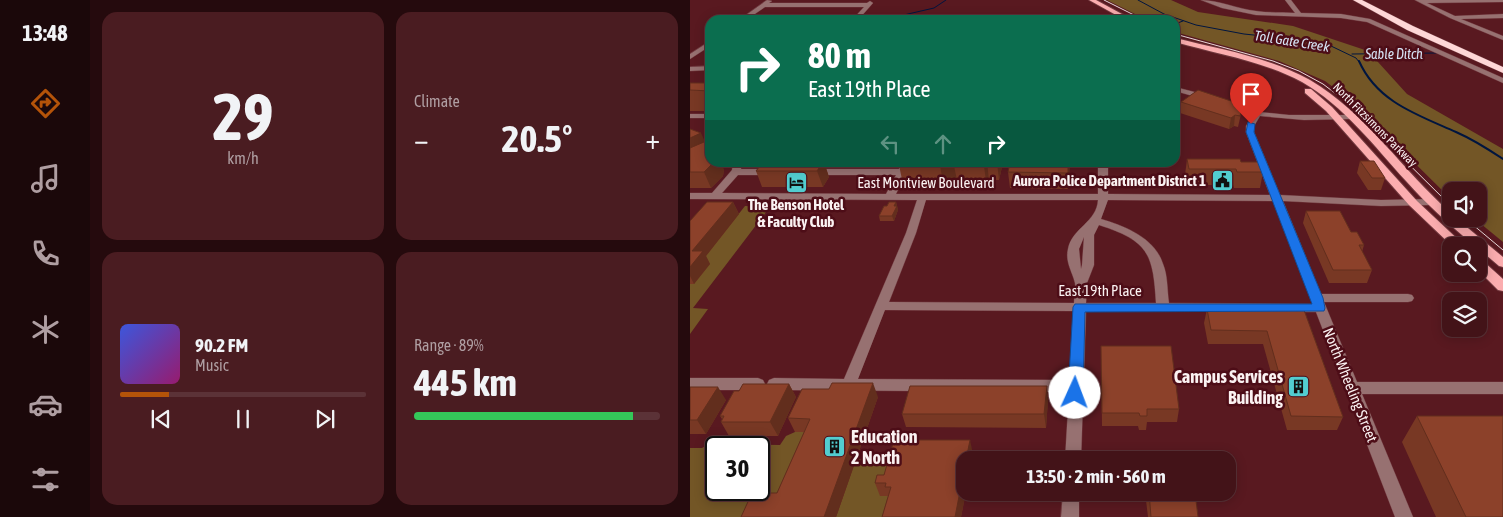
<!DOCTYPE html>
<html lang="en">
<head>
<meta charset="utf-8">
<style>
  body { margin:0; font-family:"Asap Condensed",sans-serif; background:#4a1c21; color:#f1f3f6; height:100vh; display:flex; flex-direction:column; font-size:19px; white-space:nowrap }
  * { box-sizing:border-box; margin:0 }
  p { font-size:16px; color:#af9ea2 }
  .icon { flex:none; width:28px; height:28px; fill:none; stroke:currentColor; stroke-width:2; stroke-linecap:round; stroke-linejoin:round }
  .map { position:relative; flex:1; overflow:hidden }
  .drawer { display:flex; flex-direction:column; gap:12px; padding:12px; background:#250a0d; width:600px }
  .drawer>* { flex:none }
  .banner { position:absolute; left:15px; top:15px; width:475px; height:152px; border-radius:15px; box-shadow:0 2px 12px #0003,0 0 0 1px #5b3237; background:#0b6e4f; color:#fff; overflow:hidden }
  .controls { position:absolute; left:752px; top:182px; display:grid; gap:10px }
  .controls a { display:grid; place-items:center; width:45px; height:45px; border-radius:10px; background:#431318; box-shadow:0 2px 12px #0003,0 0 0 1px #5b3237; font-size:25px }
  .speed { position:absolute; left:15px; top:436px; display:flex; gap:10px; font-size:25px; font-weight:700; text-align:center }
  .speed>* { display:grid; place-content:center; width:65px; height:65px; border-radius:50%; background:#431318; box-shadow:0 2px 12px #0003,0 0 0 1px #5b3237; line-height:1 }
  .speed .limit { border:2px solid #111; border-radius:8px; background:#fff; color:#111 }
  .pin { position:absolute; display:grid; place-items:center; width:42px; height:42px; color:#fff; margin:-51px -21px; border-radius:50% 50% 50% 0; rotate:-45deg; box-shadow:0 0 5px #0007 }
  .pin .icon { rotate:45deg }
  .me { position:absolute; width:55px; margin:-28px; rotate:2deg; stroke-linejoin:round; filter:drop-shadow(0 0 4px #0008) }
  .turn { display:flex; align-items:center; gap:18px; height:105px; padding:0 20px; font-size:22px }
  .turn .icon { width:65px; height:65px; stroke-width:2.5 }
  .turn b { display:block; font-size:35px; line-height:42px }
  .lanes { display:flex; align-items:center; height:48px; padding:0 20px; background:#0003; justify-content:center; gap:25px; direction:ltr }
  .lanes .off { opacity:.35 }
  .big { font-size:38px; font-weight:700; line-height:1.1 }
  .drawer .tile { flex:1; display:flex; flex-direction:column; justify-content:center; gap:8px; min-width:0; padding:0 18px; border-radius:15px; background:#4a1c21 }
  .drawer .dial { align-items:center; gap:0 }
  .dial b { font-size:65px; line-height:1 }
  .song { display:flex; align-items:center; gap:15px }
  .cover { width:60px; height:60px; border-radius:8px; background:linear-gradient(135deg,hsl(230 70% 55%),hsl(320 70% 35%)) }
  .played { height:5px; border-radius:2px; background:linear-gradient(90deg,#b45309 20%,#5b3237 20%) }
  .keys { display:flex; justify-content:space-around; direction:ltr }
  .heat { display:flex; justify-content:space-between; align-items:center; font-size:28px; direction:ltr }
  .charge { height:8px; border-radius:4px; background:linear-gradient(90deg,#34c759 89%,#5b3237 0) }
  .drawer .tiles { flex:1; display:grid; gap:12px; grid-template-columns:repeat(2,1fr) }
  .trip { position:absolute; left:266px; top:451px; width:280px; height:50px; border-radius:15px; background:#431318; box-shadow:0 2px 12px #0003,0 0 0 1px #5b3237; font-weight:700; line-height:50px; text-align:center }
  main { display:flex; flex:1; min-height:0 }
  .dock { display:flex; flex-direction:column; width:90px; justify-content:space-around; align-items:center; background:#1b080a; color:#af9ea2 }
  .dock .icon { width:35px; height:35px }
  .dock .active { color:#b45309 }
  .dock b { font-size:22px; color:#f1f3f6 }
  .map>svg:first-child { display:block }
  .green { fill:#735626; fill-rule:evenodd }
  .lines { fill:none; stroke-linecap:round; stroke-linejoin:round }
  .stream-far1 { stroke:#00153f; stroke-width:1 }
  .stream { stroke:#00153f; stroke-width:2 }
  .minor-casing { stroke:#70373d; stroke-width:1 }
  .major-casing { stroke:#70373d; stroke-width:2 }
  .highway-casing { stroke:#70373d; stroke-width:1 }
  .minor { fill:#977171; fill-rule:evenodd }
  .major { fill:#fbadaf; fill-rule:evenodd }
  .highway { fill:#fed7d7; fill-rule:evenodd }
  .tram { stroke:#e8d8d9; stroke-width:1 }
  .wall { fill:#783824 }
  .shaded-wall { fill:#622e1d }
  .building { fill:#8c412a; stroke:#622e1d }
  .route { fill:#1a73e8; stroke:#114b97 }
  .labels { text-anchor:middle; stroke-width:5; stroke-linejoin:round; paint-order:stroke }
  .far-street-label { font-size:12px; fill:#fbf2f2; stroke:#4d0d17 }
  .far-water-label { font-size:14px; font-style:italic; fill:#d7e3f5; stroke:#4d0d17 }
  .poi-label { font-size:15px; font-weight:bold; fill:#fbf2f2; stroke:#4d0d17; text-anchor:end }
  .street-label { font-size:15px; fill:#fbf2f2; stroke:#4d0d17 }
  .near-poi-label { font-size:18px; font-weight:bold; fill:#fbf2f2; stroke:#4d0d17; text-anchor:end }
</style>
</head>
<body>
<main>
<nav class="dock">
<b>13:48</b>
<svg class="icon active" aria-label="directions" viewBox="0 0 24 24"><path d="M12 3l9 9-9 9-9-9zM9 14v-3h6M13 9l2 2-2 2"/></svg>
<svg class="icon" aria-label="music" viewBox="0 0 24 24"><path d="M9 18V5l10-2v13"/><circle cx="6" cy="18" r="3"/><circle cx="16" cy="16" r="3"/></svg>
<svg class="icon" aria-label="phone" viewBox="0 0 24 24"><path d="M5 4h4l2 5-3 2q2 4 5 5l2-3 5 2v4C11 20 4 13 5 4z"/></svg>
<svg class="icon" aria-label="climate" viewBox="0 0 24 24"><path d="M12 3v18M4 7l16 10M4 17L20 7"/></svg>
<svg class="icon" aria-label="car" viewBox="0 0 24 24"><path d="M5 17H2v-5l4-1 3-4h7l3 4 3 1v5h-3M9 17h6M6 11h13"/><circle cx="7" cy="17" r="2"/><circle cx="17" cy="17" r="2"/></svg>
<svg class="icon" aria-label="filters" viewBox="0 0 24 24"><path d="M4 7h16M4 17h16"/><circle cx="9" cy="7" r="2"/><circle cx="15" cy="17" r="2"/></svg>
</nav>
<section class="drawer">
<div class="tiles">
<div class="tile dial"><b>29</b><p>km/h</p></div>
<div class="tile"><p>Climate</p>
<div class="heat"><a>−</a><b class="big">20.5°</b><a>+</a></div>
</div>
<div class="tile">
<div class="song"><i class="cover"></i><div><b>90.2 FM</b><p>Music</p></div></div>
<div class="played"></div>
<div class="keys"><svg class="icon" aria-label="previous" viewBox="0 0 24 24"><path d="M18 5L8 12l10 7zM5 5v14"/></svg><svg class="icon" aria-label="pause" viewBox="0 0 24 24"><path d="M8 5v14M16 5v14"/></svg><svg class="icon" aria-label="next" viewBox="0 0 24 24"><path d="M6 5l10 7-10 7zM19 5v14"/></svg></div>
</div>
<div class="tile"><p>Range · 89%</p><b class="big">445 km</b><div class="charge"></div></div>
</div>
</section>
<div class="map">
<svg width="813" height="517" viewBox="0 0 813 517">
  <rect width="100%" height="100%" fill="#591920"/>
  <path class="green" d="M417,0H481L508,12L603,26L678,51L717,94L813,149V242L785,219H789V191H761V199L663,102L635,81L589,61L485,32V20H457Z
    M55,206L80,207L3,308L18,309L0,334V284H4L9,264Z
    M105,432H127L95,506L66,517H0V448H12L19,444L90,445L96,436ZM26,448H69V490H26Z
    M166,459H207L201,496V517H146Z"/>
  <g class="lines">
    <path class="stream-far1" d="M448,0L474,14L506,25L554,34L621,41L641,46L666,58L669,62
      M192,20L244,8L256,0
      M485,24L493,21
      M662,54L748,53"/>
    <path class="stream" d="M669,61C687,102 728,115 766,132C782,139 798,149 813,159"/>
    <defs>
      <path id="minor" d="M77,0L82,1L79,3H177L180,1L183,3L168,20H162L174,7H75L56,20H49Z
        M511,0C528,0 548,9 566,11C579,13 592,12 605,13L595,0H601L611,13L651,14L680,19L813,78V83L677,22L651,18L566,15L532,8Z
        M725,0H813V2L737,3L765,16L813,14V18L771,19L813,36V40L760,18Z
        M20,41V46L0,59V54Z
        M20,66V70L0,71V67Z
        M485,87L520,96L521,98L517,100L485,91Z
        M536,104L569,112L599,115H661L665,117L661,119L614,120L570,116L564,126V132L590,195L691,200L742,199L747,202L742,205L691,206L593,201L631,294H718L722,295L724,298L722,301L718,302H634L667,382H813V394H672L723,517H705L626,312L396,311L391,460H375L379,392L84,390L79,388L77,384L79,380L84,378L154,379L216,233L227,200L0,199V193H22L42,170L43,162H52L51,169H80L85,172L80,175H48L32,193L196,194L206,175H124L119,172L124,169H209L212,162H221L206,194H408V162H418V194L580,195L556,132V126L563,115L536,108ZM236,200H408C407,222 382,228 378,249C375,262 382,271 385,283C386,289 384,297 384,303L199,302L226,233ZM418,200L583,201L623,304L479,303C477,290 478,276 473,264C465,238 435,226 411,219ZM409,225C459,241 463,254 466,303H396L397,283L404,265V235ZM394,237L392,265L391,269L389,249ZM195,310L383,311L380,380L168,379Z
        M0,114H20V118H0Z
        M0,378H68L73,380L75,384L73,388L68,390H0Z
        M373,492H389V517H371Z"/>
      <path id="major" d="M399,0H406L443,20H435Z
        M485,38C529,49 579,57 620,80C676,113 713,171 761,213V219H767L813,257V267L809,266L789,249V246H785C761,226 737,205 716,181C684,146 654,106 612,82C573,61 527,54 485,42Z
        M615,89H621L642,107L727,201L775,246H762L719,205L636,111L615,93Z
        M789,260L793,261L813,279V291L808,290L789,271Z"/>
      <path id="highway" d="M663,0H672L723,26L813,67V73L717,30Z"/>
    </defs>
    <use href="#minor" class="minor-casing"/>
    <use href="#major" class="major-casing"/>
    <use href="#highway" class="highway-casing"/>
    <use href="#minor" class="minor"/>
    <use href="#major" class="major"/>
    <use href="#highway" class="highway"/>
    <path class="tram" d="M414,0L454,20
      M485,34L583,61L609,71L633,84L654,100L761,206
      M776,219L813,250"/>
  </g>
  <path class="wall" d="M0,83H20V111H0Z
    M491,102L553,105L548,127L544,126L539,129L490,113Z
    M0,129L15,141L34,170L33,176L21,188H0Z
    M497,159L551,162L573,172L570,188H544L543,185H498L495,175Z
    M670,161L695,178L691,190H678L667,173Z
    M73,162H134L139,177L133,187H72L66,171Z
    M210,162H312V167L309,180H299L297,189H268L267,180L254,189H214L209,165Z
    M320,162H380L378,189L320,188L318,172Z
    M43,202L49,214L16,256L20,264L4,284H0V221Z
    M206,202L208,210L204,221H190L189,216L197,206Z
    M616,211L661,232L674,245L672,252L682,270L677,283H639L613,223Z
    M517,309L614,310L653,417L647,430H597L573,344H518L514,323Z
    M411,346L489,409L487,422H457L456,430H449L448,426H412Z
    M99,384L106,397L88,436H39L31,422L32,419L30,416L49,391Z
    M0,387L36,400L16,434H0Z
    M188,397L146,517H51L87,493L114,432H105L98,418Z
    M358,400L356,428L216,427L212,414Z
    M727,416L813,517H746L712,442Z
    M283,454L282,460H275V492H276L271,517H192L198,496H190L185,483L194,475Z
    M455,492H505L508,517H458Z"/>
  <path class="shaded-wall" d="M545,115L544,126L539,129L541,118Z
    M11,133L18,148L0,156V138Z
    M24,162H34L33,167L34,170L33,176L21,188L14,172Z
    M133,162H134L139,177L133,187L127,171Z
    M254,162H270L264,166L267,180L254,189L250,165Z
    M295,162H297L299,180L297,189L294,166Z
    M307,162H312V167L309,180Z
    M378,162H380L378,189Z
    M43,202L49,214L16,256L20,264L4,284L0,276V267L2,251Z
    M206,202L208,210L204,221L202,216L204,206Z
    M183,383L188,397L146,517H134Z
    M99,384L106,397L88,436L80,422Z
    M357,386L358,400L356,428L354,414Z
    M28,387L36,400L16,434L7,420Z
    M280,440L283,454L282,460H276Z
    M275,466V492H276L271,517H265Z"/>
  <path class="building" d="M0,83H20V91L0,90Z
    M508,90L553,105L550,116L545,115L541,118L491,102Z
    M0,129L11,133L0,138Z
    M20,141V162H24L14,172H0V148L14,142Z
    M497,159H550L551,162H569L573,172H547L546,169H499Z
    M670,161H684L695,178H682Z
    M73,162H133L127,171H66Z
    M210,162H254L250,165H209Z
    M265,162H295L294,166H264Z
    M320,162H378V173L318,172Z
    M17,202H43L2,251H13L0,267V221Z
    M199,202H206L204,206H207L202,216H189L194,206H197Z
    M616,211H650L661,232H667L674,245H669L682,270H643Z
    M517,309L614,310L653,417L601,416L577,331L521,330Z
    M411,346H481L489,409H457V416H450L449,413H412Z
    M142,383H183L134,517H51L62,493H87L120,419L98,418L112,389H139Z
    M53,384H99L80,422H31L34,416H30L44,391H49Z
    M220,386H357L354,414H212Z
    M0,387H28L7,420H0Z
    M727,416H813V517H776Z
    M204,440H280L276,460H275V466L265,517H192L201,487H195L196,483H185L187,475H194Z
    M459,492H505L508,517H461Z"/>
  <path class="route" d="M558,122L565,124L564,132L633,298L635,308L634,311L395,312L393,393L391,397L385,399L380,397L378,393L383,307L385,304H622L556,132Z"/>
  <defs>
    <symbol id="civic-square" viewBox="-11 -11 22 22"><rect x="-9" y="-9" width="18" height="18" rx="4" fill="#52cdd0" stroke="#4d0d17"/><path d="M-.6-6.5H3V-4.5H.6V-3L4-1V1h2V6H-6V1h2V-1L-.6-3ZM-1.2 2.5V6h2.4V2.5Z" fill="#111"/></symbol>
    <symbol id="hotel-square" viewBox="-11 -11 22 22"><rect x="-9" y="-9" width="18" height="18" rx="4" fill="#52cdd0" stroke="#4d0d17"/><path d="M-6-4.5h1.5V1H6V5H4.5V3h-9V5H-6ZM-4 0a1.8 1.8 0 1 1 3.6 0ZM.5 0V-2.5h3Q6-2.5 6 0Z" fill="#111"/></symbol>
    <symbol id="building-square" viewBox="-11 -11 22 22"><rect x="-9" y="-9" width="18" height="18" rx="4" fill="#52cdd0" stroke="#4d0d17"/><path d="M-4-6H4V6H1V3H-1V6H-4ZM-2.5-4.3h1.7v1.8h-1.7ZM.8-4.3h1.7v1.8H.8ZM-2.5-1h1.7V.8h-1.7ZM.8-1h1.7V.8H.8Z" fill="#111"/></symbol>
  </defs>
  <g fill-rule="evenodd">
    <use href="#civic-square" x="520" y="168" width="25" height="25"/>
    <use href="#hotel-square" x="94" y="170" width="25" height="25"/>
    <use href="#building-square" x="596" y="374" width="25" height="25"/>
    <use href="#building-square" x="132" y="434" width="25" height="25"/>
  </g>
  <g class="labels">
    <g class="far-street-label">
      <text transform="translate(685 125) rotate(45)" y="4">North Fitzsimons Parkway</text>
    </g>
    <g class="far-water-label">
      <text transform="translate(602 41) rotate(9)" y="5">Toll Gate Creek</text>
      <text x="704" y="59">Sable Ditch</text>
    </g>
    <g class="poi-label">
      <text x="516" y="186">Aurora Police Department District 1</text>
      <text x="106" y="210" text-anchor="middle">The Benson Hotel<tspan x="106" dy="17">&amp; Faculty Club</tspan></text>
    </g>
    <g class="street-label">
      <text x="236" y="188">East Montview Boulevard</text>
      <text x="410" y="296">East 19th Place</text>
      <text transform="translate(660 385) rotate(68)" y="5">North Wheeling Street</text>
    </g>
    <g class="near-poi-label">
      <text x="593" y="383">Campus Services<tspan x="593" dy="21">Building</tspan></text>
      <text x="161" y="443" text-anchor="start">Education<tspan x="161" dy="21">2 North</tspan></text>
    </g>
  </g>
</svg>
<div class="controls">
<a><svg class="icon" aria-label="sound" viewBox="0 0 24 24"><path d="M4 9h4l5-4v14l-5-4H4zM17 9q2 3 0 6"/></svg></a>
<a><svg class="icon" aria-label="search" viewBox="0 0 24 24"><circle cx="10" cy="10" r="6"/><path d="M15 15l6 6"/></svg></a>
<a><svg class="icon" aria-label="layers" viewBox="0 0 24 24"><path d="M12 4l9 5-9 5-9-5zM3 14l9 5 9-5"/></svg></a>
</div>
<div class="speed"><div class="limit">30</div></div>
<div class="pin" style="left:561px;top:124px;background:#d93025"><svg class="icon" aria-label="arrive" viewBox="0 0 24 24"><path d="M6 21V4h12l-3 4 3 4H6"/></svg></div>
<svg class="me" style="left:385px;top:393px" viewBox="-20 -20 40 40"><circle r="19" fill="#fff"/><path d="M0-13L10 11 0 6-10 11z" fill="#1a73e8"/></svg>
<div class="trip">13:50 · 2 min · 560 m</div>
<div class="banner">
<div class="turn"><svg class="icon" aria-label="right" viewBox="0 0 24 24"><path d="M7 20v-9h11M14 6l5 5-5 5"/></svg><div><b>80 m</b>East 19th Place</div></div>
<div class="lanes"><svg class="icon off" aria-label="left" viewBox="0 0 24 24"><path d="M17 20v-9H6M10 6l-5 5 5 5"/></svg><svg class="icon off" aria-label="ahead" viewBox="0 0 24 24"><path d="M12 20V5M6 11l6-6 6 6"/></svg><svg class="icon" aria-label="right" viewBox="0 0 24 24"><path d="M7 20v-9h11M14 6l5 5-5 5"/></svg></div>
</div>
</div>
</main>
</body>
</html>
